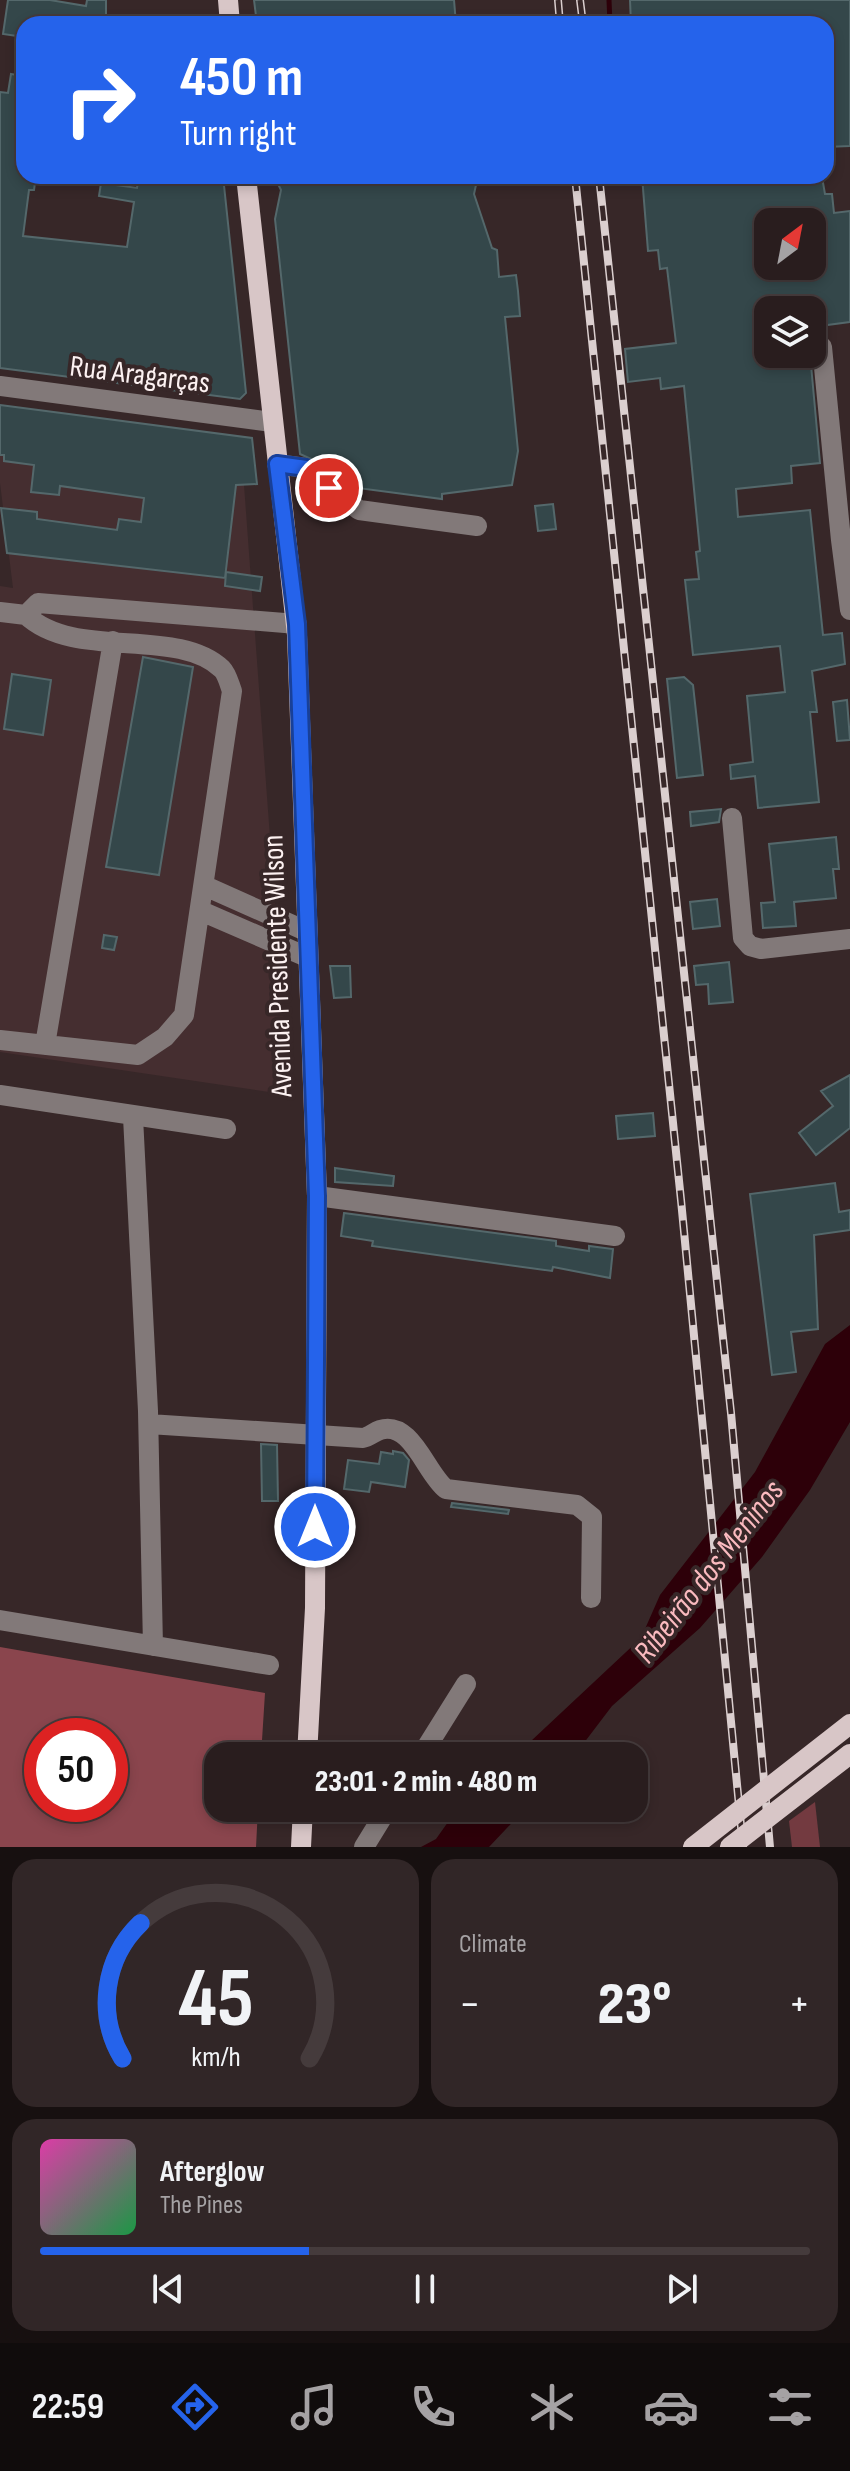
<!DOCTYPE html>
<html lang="en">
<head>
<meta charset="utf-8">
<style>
  body { margin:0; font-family:"Sofia Sans Condensed",sans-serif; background:#312627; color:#f1f3f6; height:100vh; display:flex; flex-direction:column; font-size:30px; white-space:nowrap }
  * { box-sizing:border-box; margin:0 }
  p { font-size:26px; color:#a5a2a4 }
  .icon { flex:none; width:44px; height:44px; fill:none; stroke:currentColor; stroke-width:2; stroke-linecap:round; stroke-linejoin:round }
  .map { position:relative; height:1847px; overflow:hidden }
  .panel { display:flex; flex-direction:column; gap:12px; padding:12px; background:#171010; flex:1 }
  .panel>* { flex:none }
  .top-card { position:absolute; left:16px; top:16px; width:818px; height:168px; border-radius:24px; box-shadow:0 4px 12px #0003,0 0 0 2px #453b3c; background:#2563eb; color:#fff; overflow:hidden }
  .needle { width:52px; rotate:32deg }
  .tools { position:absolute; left:754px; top:208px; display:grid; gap:16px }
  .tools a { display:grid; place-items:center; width:72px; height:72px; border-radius:16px; background:#291d1e; box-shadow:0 4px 12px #0003,0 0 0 2px #453b3c; font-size:40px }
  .speed { position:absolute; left:24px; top:1718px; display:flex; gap:16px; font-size:40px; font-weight:700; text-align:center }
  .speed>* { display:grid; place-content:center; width:104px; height:104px; border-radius:50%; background:#291d1e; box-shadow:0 4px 12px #0003,0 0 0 2px #453b3c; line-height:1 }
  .speed .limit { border:12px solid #d22; background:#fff; color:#111 }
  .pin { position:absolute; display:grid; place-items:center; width:68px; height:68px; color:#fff; margin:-34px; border:4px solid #fff; border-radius:50%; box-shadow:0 2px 8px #0007 }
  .me { position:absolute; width:88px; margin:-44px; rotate:0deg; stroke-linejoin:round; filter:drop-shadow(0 0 6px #0008) }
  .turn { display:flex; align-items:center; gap:28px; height:168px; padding:0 32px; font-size:36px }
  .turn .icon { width:104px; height:104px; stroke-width:2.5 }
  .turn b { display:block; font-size:56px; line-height:68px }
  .big { font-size:60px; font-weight:800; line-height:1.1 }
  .panel .card { flex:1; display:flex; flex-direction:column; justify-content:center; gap:12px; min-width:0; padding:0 28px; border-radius:24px; background:#312627 }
  .panel .dial { align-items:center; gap:0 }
  .dial svg { height:208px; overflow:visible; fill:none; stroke:#453b3c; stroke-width:7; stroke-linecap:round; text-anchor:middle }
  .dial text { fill:#f1f3f6; stroke:none }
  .song { display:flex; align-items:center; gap:24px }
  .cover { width:96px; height:96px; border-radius:12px; background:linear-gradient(135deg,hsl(320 70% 55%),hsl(140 70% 35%)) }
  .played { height:8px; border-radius:4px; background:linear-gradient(90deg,#2563eb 35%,#453b3c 35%) }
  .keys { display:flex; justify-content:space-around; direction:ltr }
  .heat { display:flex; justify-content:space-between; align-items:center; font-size:44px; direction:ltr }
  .panel .tiles { flex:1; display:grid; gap:12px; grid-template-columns:1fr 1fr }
  .card:last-child { grid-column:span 2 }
  .trip { position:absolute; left:204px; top:1742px; width:444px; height:80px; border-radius:24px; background:#291d1e; box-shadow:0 4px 12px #0003,0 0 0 2px #453b3c; font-weight:800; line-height:80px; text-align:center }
  .tabs { display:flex; height:128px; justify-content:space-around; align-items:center; background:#100c0c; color:#a5a2a4 }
  .tabs .icon { width:56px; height:56px }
  .tabs .selected { color:#2563eb }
  .tabs b { font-size:36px; color:#f1f3f6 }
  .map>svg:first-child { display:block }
  .built { fill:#452e30 }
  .green { fill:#733a40 }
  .forest { fill:#8a454d; fill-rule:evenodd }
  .water { fill:#2d0009 }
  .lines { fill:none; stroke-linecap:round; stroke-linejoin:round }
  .stream { stroke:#2d0009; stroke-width:5 }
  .building { fill:#34474a; stroke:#54686b; stroke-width:2; fill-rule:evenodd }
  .minor { stroke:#827979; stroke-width:20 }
  .major { stroke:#d8c6c7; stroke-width:20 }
  .rail-casing { stroke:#dbcfcf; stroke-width:8 }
  .rail { stroke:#372728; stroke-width:5; stroke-dasharray:15; stroke-linecap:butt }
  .major-bridge { stroke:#d8c6c7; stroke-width:20 }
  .route-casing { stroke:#184099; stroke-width:20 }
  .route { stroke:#2563eb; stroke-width:14 }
  .labels { text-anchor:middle; stroke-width:8; stroke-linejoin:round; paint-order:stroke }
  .street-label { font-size:30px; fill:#fcf1f1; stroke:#372728 }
  .water-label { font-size:32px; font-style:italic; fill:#fababf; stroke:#372728 }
</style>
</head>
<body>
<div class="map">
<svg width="850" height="1847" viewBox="0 0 850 1847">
  <rect width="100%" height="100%" fill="#372728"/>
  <path class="built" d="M0,452L244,485L289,1095L0,1052V586L13,588L0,483Z"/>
  <path class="green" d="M815,1802L820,1847H792L789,1821Z"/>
  <path class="forest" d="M0,1647L265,1693L261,1756H218V1808H258L256,1847H0ZM42,1736H110V1804H42Z"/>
  <path class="water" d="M850,1325V1422L810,1490L762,1557L700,1628L612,1706L574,1756H515L641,1638L660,1595L755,1472L825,1344Z
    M458,1808H526L489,1847H421L436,1839Z"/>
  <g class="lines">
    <path class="stream" d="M609,0L610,24
      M619,176V178"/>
  </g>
  <path class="building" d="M8,0H50L86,6L87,0H106V24H24V37L3,34Z
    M254,0H454L456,24H257Z
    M630,0H850V146L826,147V24H631Z
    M11,74L24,76V176H36L34,190H29L23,236L127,247L134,202L99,196L101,183L137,188L139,176H223L246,393L240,399L0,368V92L8,93Z
    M274,176H478L474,194L492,248L497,250L499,277L516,275L518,291L520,316L505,317L518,451L512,485L442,494V499L350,487L353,468L322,464L300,454L275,219L281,190Z
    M642,176H775L776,183L822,177L825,194H832L834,213L850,211V322L812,327V310H768V354H810L820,463L791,466L792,483L736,489L738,517L810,510L823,635L842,633L845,664L812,671L817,712H810L819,802L758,808L755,776L731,779L730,765L753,762L747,696L785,692L780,646L693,655L685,580L699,579L696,552L700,551L684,386L661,389L660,378L628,382L625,349L676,343L667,268L660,269L658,250L648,251ZM768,222H812V266H768Z
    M0,405L252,438L257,484L236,485L225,578L7,553L1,508L37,512V519L117,530L119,519L141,522L144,498L60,486L59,495L31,492L34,465L4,461V455H0Z
    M553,504L556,529L538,531L535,506Z
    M226,572L262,577L260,591L225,586Z
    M143,657L193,667L159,875L106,867Z
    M12,674L51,680L43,735L4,729Z
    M684,677L693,685L703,775L677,778L667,679Z
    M847,700L850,740L837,741L833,702Z
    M721,809L719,822L691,826L690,812Z
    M836,837L839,869H833L836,898L794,902L796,926L763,928L761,903L775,902L769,844Z
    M717,899L720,926L693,929L690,902Z
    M104,935L117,937L114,950L102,948Z
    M729,962L733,1002L709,1004L708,984L696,985L694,966Z
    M330,966H350L351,997L334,998Z
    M850,1075V1128L816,1155L799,1133L833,1106L821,1091Z
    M653,1113L655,1136L618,1139L616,1116Z
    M335,1168L394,1176L393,1186L335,1182Z
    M835,1183L839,1212L850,1210V1230L814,1235L818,1329L791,1332L796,1372L772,1375L750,1194Z
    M344,1213L556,1241V1246L589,1251V1246L613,1249L610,1278L553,1267L552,1271L372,1246L373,1241L341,1236Z
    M261,1444L277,1445L278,1501H262Z
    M393,1451L403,1453L409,1460L405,1487L371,1482L369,1492L344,1489L348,1460L379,1464L381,1452L393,1454Z
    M452,1503L509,1510L508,1514L451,1507Z"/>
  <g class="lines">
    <path class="minor" d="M822,347L841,540
      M0,386L272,422
      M277,464L306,468L359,510L477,526
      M850,539L841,540L850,610
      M0,612L26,615L38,603L297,624
      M732,818L743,938L750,946L761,949L850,939
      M205,886L306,931
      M201,911L307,957
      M0,1040L138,1055L165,1037L184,1015L232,691C229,683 227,674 222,669C177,626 75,661 26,615
      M45,1045L113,641
      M0,1095L226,1129
      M133,1117L148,1411L153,1646
      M317,1196L615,1236
      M149,1424L363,1438C369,1437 374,1432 380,1430C412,1420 426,1474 446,1489L577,1505L592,1517L591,1598
      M0,1620L269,1665
      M421,1756L466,1684
      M364,1847L388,1808"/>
    <path class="major" d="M228,0L230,24
      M246,176L297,635L317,1196L315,1608L307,1756
      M301,1847L303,1808"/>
    <defs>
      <path id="rail" d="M558,0L560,24
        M580,0L583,24
        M575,176L681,1200L743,1847
        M599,176L731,1413L770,1847"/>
    </defs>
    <use href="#rail" class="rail-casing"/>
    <use href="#rail" class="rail"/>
    <path class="major-bridge" d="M693,1847L850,1724
      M730,1847L850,1754"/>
  </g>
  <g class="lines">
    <defs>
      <path id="route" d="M315,1527L317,1196L297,624L277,464L306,468L329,488"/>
    </defs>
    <use href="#route" class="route-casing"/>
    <use href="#route" class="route"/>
  </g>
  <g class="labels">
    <g class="street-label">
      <text transform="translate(140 374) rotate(7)" y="10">Rua Aragarças</text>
      <text transform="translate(277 966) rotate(-92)" y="10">Avenida Presidente Wilson</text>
    </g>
    <g class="water-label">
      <text transform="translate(708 1571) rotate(-52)" y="11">Ribeirão dos Meninos</text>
    </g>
  </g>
</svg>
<div class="tools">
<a><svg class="needle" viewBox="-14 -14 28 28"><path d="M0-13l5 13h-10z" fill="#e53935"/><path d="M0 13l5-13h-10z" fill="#a5a2a4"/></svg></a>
<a><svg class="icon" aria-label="layers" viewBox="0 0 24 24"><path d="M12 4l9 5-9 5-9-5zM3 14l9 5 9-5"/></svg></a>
</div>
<div class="speed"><div class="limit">50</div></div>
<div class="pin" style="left:329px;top:488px;background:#d93025"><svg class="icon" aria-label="arrive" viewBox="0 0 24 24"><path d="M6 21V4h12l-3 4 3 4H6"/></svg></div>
<svg class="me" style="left:315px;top:1527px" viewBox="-20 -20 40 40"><circle r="17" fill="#2563eb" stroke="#fff" stroke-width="3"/><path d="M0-11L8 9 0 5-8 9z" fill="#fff"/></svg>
<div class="trip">23:01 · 2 min · 480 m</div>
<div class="top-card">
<div class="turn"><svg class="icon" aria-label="right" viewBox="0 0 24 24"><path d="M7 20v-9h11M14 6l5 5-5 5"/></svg><div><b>450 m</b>Turn right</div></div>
</div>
</div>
<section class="panel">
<div class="tiles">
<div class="card dial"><svg viewBox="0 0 100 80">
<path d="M14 69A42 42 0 1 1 86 69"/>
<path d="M14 69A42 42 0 0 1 21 17" stroke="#2563eb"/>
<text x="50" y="56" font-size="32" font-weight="700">45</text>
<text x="50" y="72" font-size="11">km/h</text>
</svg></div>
<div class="card"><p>Climate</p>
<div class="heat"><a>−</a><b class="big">23°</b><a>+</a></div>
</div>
<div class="card">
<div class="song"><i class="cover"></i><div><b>Afterglow</b><p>The Pines</p></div></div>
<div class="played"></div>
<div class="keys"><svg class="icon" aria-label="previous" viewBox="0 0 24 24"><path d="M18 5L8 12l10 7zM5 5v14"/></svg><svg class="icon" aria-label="pause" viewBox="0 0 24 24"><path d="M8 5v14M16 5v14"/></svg><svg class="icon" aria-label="next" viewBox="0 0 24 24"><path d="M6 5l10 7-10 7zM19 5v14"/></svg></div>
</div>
</div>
</section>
<nav class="tabs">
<b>22:59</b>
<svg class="icon selected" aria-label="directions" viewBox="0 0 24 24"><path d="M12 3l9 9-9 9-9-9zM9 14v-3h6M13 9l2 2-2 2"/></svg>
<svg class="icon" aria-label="music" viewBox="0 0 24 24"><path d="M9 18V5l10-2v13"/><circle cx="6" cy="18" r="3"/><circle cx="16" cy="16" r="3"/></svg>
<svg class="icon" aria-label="phone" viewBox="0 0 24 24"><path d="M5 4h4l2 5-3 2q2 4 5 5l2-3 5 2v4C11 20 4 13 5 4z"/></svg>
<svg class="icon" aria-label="climate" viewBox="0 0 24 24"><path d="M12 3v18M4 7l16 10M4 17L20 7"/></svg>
<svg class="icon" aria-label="car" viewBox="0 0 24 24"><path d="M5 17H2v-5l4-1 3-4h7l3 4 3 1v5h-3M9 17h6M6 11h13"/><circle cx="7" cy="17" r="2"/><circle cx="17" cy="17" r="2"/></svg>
<svg class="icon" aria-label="filters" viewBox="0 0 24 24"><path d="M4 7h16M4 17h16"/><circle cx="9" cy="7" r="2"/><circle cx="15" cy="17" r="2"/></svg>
</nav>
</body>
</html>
